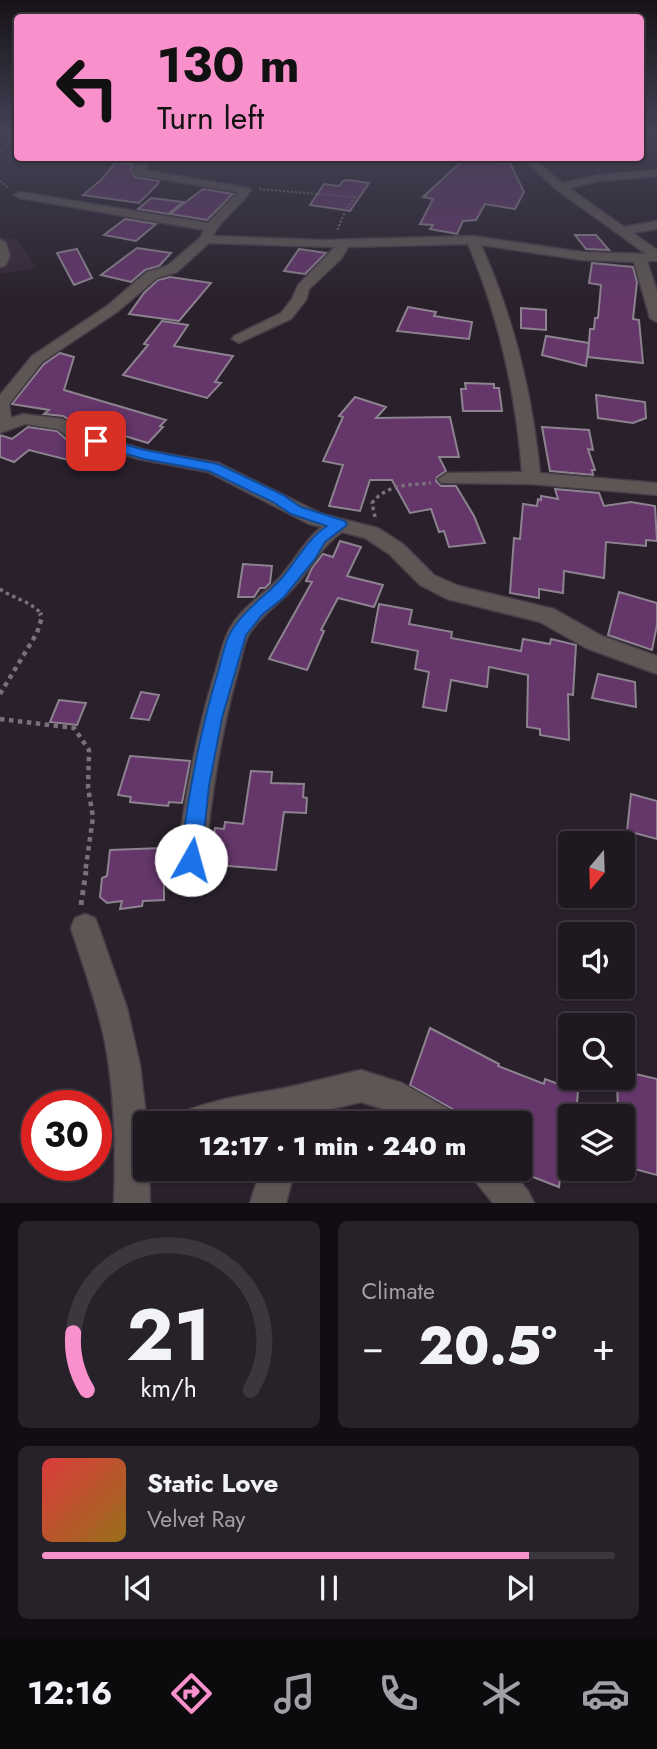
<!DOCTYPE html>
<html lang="en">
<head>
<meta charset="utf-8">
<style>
  body { margin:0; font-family:Jost,sans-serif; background:#272129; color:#f1f3f6; height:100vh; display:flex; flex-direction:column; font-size:26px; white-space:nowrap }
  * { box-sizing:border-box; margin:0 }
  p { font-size:23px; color:#a1a0a5 }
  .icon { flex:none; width:38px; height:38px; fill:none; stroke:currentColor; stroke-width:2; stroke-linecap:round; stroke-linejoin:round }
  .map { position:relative; height:1203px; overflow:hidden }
  .drawer { display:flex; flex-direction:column; gap:18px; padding:18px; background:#110d12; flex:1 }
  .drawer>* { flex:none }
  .hud { position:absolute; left:14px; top:14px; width:630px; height:147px; border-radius:7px; box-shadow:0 2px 5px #0004,0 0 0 2px #3c373e; background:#f890cb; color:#111; overflow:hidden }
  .needle { width:46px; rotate:199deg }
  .controls { position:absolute; left:558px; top:831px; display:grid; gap:14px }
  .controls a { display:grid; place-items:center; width:77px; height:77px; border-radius:7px; background:#1f1820; box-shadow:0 2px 5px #0004,0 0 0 2px #3c373e; font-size:35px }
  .speed { position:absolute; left:21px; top:1090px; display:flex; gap:14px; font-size:35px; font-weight:700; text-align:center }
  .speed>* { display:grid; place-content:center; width:91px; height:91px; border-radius:50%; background:#1f1820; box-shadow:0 2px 5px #0004,0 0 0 2px #3c373e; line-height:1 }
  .speed .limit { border:10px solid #d22; background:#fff; color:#111 }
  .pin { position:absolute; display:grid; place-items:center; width:60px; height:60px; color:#fff; margin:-30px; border-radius:14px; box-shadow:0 4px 10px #0006 }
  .me { position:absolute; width:77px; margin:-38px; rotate:7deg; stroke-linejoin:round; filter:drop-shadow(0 0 5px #0008) }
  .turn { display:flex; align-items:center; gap:24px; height:147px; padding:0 28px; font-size:32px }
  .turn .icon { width:91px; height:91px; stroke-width:2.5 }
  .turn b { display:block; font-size:49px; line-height:60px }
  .big { font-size:52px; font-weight:800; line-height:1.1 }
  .drawer .tile { flex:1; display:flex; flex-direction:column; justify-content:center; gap:10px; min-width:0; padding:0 24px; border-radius:10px; background:#272129 }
  .drawer .dial { align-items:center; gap:0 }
  .dial svg { height:182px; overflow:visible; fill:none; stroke:#3c373e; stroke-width:7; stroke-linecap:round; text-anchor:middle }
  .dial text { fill:#f1f3f6; stroke:none }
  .song { display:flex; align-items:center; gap:21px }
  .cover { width:84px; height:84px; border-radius:10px; background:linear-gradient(135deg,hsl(0 70% 55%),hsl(40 70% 35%)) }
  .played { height:7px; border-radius:4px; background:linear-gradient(90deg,#f890cb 85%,#3c373e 85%) }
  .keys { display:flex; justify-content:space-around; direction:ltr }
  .heat { display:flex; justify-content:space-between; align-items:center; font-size:38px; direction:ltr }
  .drawer .tiles { flex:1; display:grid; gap:18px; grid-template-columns:1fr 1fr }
  .tile:last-child { grid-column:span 2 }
  .trip { position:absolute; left:133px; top:1111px; width:399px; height:70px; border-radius:7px; background:#1f1820; box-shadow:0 2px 5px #0004,0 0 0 2px #3c373e; font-weight:800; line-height:70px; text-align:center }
  .tab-bar { display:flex; height:112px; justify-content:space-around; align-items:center; background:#0c0a0d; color:#a1a0a5 }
  .tab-bar .icon { width:49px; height:49px }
  .tab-bar .on { color:#f890cb }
  .tab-bar b { font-size:32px; color:#f1f3f6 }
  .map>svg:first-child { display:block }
  .built { fill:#362837 }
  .building { fill:#64366a; stroke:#8d828f; stroke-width:2 }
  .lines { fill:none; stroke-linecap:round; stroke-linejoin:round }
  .minor-casing { stroke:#453c47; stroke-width:3 }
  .path-far3 { stroke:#79707a; stroke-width:2; stroke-dasharray:2 2; stroke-linecap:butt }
  .path-far2 { stroke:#79707a; stroke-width:3.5; stroke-dasharray:3.5 3.5; stroke-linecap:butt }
  .path-far1 { stroke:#79707a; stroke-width:4.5; stroke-dasharray:4.5 4.5; stroke-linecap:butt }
  .path { stroke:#79707a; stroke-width:5; stroke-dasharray:5 5; stroke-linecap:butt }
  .minor { fill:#5e5654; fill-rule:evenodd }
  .route { fill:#1a73e8; stroke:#114b97; stroke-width:2 }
</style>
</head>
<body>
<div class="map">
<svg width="657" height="1203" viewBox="0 0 657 1203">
  <rect width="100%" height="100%" fill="#29202b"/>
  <path class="built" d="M0,237L17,240L37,268L0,274Z"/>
  <path class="building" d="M462,161L510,163L524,192L515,209L485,204L476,220L463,221L457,234L430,229L433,225L420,224L433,199L423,197Z
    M115,163L133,164L131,170L135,177L159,181L157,185L139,203L83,195L102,179Z
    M348,180L369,183L350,211L310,205L324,184L339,186L343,181Z
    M203,189L233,194L207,220L170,214Z
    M151,198L183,202L168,214L138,209Z
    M125,219L156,224L136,241L104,235Z
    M575,235H596L609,250L586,249Z
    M137,248L171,253L159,266L145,270L131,282L101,275Z
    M77,249L92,278L74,285L57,253Z
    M299,249L326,253L305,274L284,271Z
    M592,263L633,267L637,282L633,319L639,320L643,363L588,357L589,343L586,366L542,355L546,336L589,343L590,329H594L595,318H598L601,285L589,283Z
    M170,277L211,283L179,321L129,314L144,293L158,280Z
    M408,307L436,312L434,316L472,322L469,339L397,331Z
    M521,308L546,310V330L521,328Z
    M162,321L188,325L174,346L233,356L215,382L221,383L207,398L123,375L148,345L144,344Z
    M60,353L74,357L64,390L166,420L160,426L163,427L148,443L118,434L114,438L82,428L63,416L44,414L49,410L12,404L44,364Z
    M465,383L494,384V388H499L502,411H463L461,389H466Z
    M596,395L645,402L646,418L633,423L598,418Z
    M355,397L386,407L376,418L450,417L459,457H439L446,471L437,477L436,481L441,486H456L474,516L485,543L449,547L444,531L439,532L431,509L410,513L392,480H370L360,511L329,506L343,465L323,461L343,417L339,416Z
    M28,427L57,431L68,441L102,451L88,465L29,450L14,462L0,457V435L12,439Z
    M542,427L589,430L593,450L588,449L595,470H592L593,475L550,471Z
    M555,489L599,493L604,506L631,502L655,506L657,541L646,540V546L606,542L604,578L564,571L563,593L539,589V598L510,593L514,538L520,539L523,504L537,506L538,499L541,500V496L558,499Z
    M340,541L361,547L347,576L383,585L374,607L338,598L321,630L324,631L307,670L269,659L312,582L306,581L312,568L323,554L333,557Z
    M243,564L272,566L270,583L265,588H260L254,597H238Z
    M619,592L657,603V625L652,650L608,635Z
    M379,604L412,610L409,624L452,632L451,638L521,651L523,639L550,644L551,639L576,645L573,695L568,694L569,740L540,735V729L527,727L528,675L489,667L487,687L451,680L446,711L423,707L429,672L415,669L418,651L372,642Z
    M598,674L635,682L636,707L592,698Z
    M141,692L159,695L149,720L131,718Z
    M59,700L86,703L77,725L50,722Z
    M130,756L190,761L182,803L169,802L168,806L130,802L131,797L118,795Z
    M251,771L272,772L271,783L304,784L303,797L307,798L306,813L284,812L276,870L217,865L219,855L209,854L215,828L224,829L225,822L243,824Z
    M631,794L657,801V839L627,831Z
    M162,848L169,853L173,862L171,880L164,881V900L143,901L142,906L120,909L122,901L107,903L100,897L102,878L107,876L110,850Z
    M430,1028L499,1064L498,1066L544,1084L545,1079L578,1091L576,1116H570V1159L563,1155L559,1187L520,1172V1124H460L454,1110L410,1085Z
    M623,1071L657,1079V1175L623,1166V1116H618L617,1078H623Z"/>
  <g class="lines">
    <defs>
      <path id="minor" d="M522,158H533L562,183L599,175L657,170V176L599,181L569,188L624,227L657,221V229L633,233L657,250V261H647L657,291V322L650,318L634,262L582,260L481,245C514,318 532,393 540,473L657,483V495L531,484L441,483L438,479L447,473L522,472C516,393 499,317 468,244L348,247L341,259L309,289L306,300L291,319L239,343L232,339L234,336L281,313L292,299L298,285L335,247L209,243L177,272L157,278L117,312L42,362L9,404L11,418L23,414L63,419L81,430L145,450L219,463L322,514L378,528L403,544L434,575L459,586L554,609L602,636L657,656V674L586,648L540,622L447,599L420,585L389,554L365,538L342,532C323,545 312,566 297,584C282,602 262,614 249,634C243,645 241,662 237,675C220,736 211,797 205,860L201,869L191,873L181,869L177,860C185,797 195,737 214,676C219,661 222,643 229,630C241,607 264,595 281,576C293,562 308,536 322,527L309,524L208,472L138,459L69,438L58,429L25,424L0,433V395L32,356L107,306L147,272L167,266L200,238L204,230L20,198L14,195L20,192L208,223L238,192L137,175L133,171L137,161L141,160L147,165L144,170L249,188L251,190C241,207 221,218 213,236L323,240L473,236L582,252L646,254L556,189Z
        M0,239L6,243L10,256L5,266L0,267Z
        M85,914L95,918L99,928L127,1008L140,1065L147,1124L145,1169H149L150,1203H114C116,1149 115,1095 105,1042C97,1003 83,966 71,928L75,918Z
        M361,1070L402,1083L453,1112L457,1124H408L383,1109L361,1102L267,1124H179L183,1112C213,1100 243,1095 274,1090C303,1085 332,1076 361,1070Z
        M261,1169H295L286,1203H250Z
        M470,1169H510L528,1191L534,1203H493L475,1181Z"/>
    </defs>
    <use href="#minor" class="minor-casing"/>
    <path class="path-far3" d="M0,151L11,139L8,134
      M0,181L9,188
      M259,189L355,197L346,209L337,231"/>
    <path class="path-far2" d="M375,517L372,503C387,484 409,485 431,483
      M0,589C12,598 33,602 41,614"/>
    <path class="path-far1" d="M0,694L37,633L42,617L40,613
      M0,719L74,728L89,750L88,788L93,817L85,873"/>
    <path class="path" d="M81,905L86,871"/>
    <use href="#minor" class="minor"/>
  </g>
  <linearGradient id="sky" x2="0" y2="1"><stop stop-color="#171218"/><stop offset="0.44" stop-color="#434255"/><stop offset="1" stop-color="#434255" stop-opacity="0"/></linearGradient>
  <rect width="657" height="302" fill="url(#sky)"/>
  <path class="route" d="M96,437L145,450L218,464L283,495L301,507L345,521L347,525L325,542L315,559L284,597L262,615L246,635L222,718L209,786L201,860L198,867L191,870L183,867L180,860C188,796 199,734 218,672C222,658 225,639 234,627C247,607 267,595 282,578C297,560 308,538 327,526L291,514L273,502L209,471L144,459L91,444L89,441Z"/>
</svg>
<div class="controls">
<a><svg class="needle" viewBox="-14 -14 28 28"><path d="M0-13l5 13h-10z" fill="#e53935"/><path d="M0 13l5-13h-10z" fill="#a1a0a5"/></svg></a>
<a><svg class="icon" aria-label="sound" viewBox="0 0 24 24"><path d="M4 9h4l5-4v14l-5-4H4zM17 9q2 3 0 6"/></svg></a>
<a><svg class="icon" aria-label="search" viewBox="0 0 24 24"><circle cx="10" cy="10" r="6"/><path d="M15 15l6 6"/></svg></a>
<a><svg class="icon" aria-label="layers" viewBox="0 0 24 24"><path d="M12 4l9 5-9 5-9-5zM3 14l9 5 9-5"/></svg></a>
</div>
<div class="speed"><div class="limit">30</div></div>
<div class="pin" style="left:96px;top:441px;background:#d93025"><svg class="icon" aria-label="arrive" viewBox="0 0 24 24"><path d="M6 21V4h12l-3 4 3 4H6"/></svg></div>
<svg class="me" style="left:191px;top:860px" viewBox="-20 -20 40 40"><circle r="19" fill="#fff"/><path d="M0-13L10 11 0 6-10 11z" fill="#1a73e8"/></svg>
<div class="trip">12:17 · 1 min · 240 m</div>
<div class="hud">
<div class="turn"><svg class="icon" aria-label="left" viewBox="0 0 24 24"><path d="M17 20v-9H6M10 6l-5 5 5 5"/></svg><div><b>130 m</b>Turn left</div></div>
</div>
</div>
<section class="drawer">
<div class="tiles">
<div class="tile dial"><svg viewBox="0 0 100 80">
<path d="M14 69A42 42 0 1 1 86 69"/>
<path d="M14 69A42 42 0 0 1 8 44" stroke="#f890cb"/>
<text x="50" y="56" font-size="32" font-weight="700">21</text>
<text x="50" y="72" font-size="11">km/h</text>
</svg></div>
<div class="tile"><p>Climate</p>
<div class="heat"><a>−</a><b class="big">20.5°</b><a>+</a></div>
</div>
<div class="tile">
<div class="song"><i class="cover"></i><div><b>Static Love</b><p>Velvet Ray</p></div></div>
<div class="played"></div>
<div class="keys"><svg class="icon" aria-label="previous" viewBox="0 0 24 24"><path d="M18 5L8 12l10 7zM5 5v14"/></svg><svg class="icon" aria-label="pause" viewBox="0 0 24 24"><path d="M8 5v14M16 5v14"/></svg><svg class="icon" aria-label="next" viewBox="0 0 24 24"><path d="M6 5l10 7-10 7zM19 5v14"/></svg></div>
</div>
</div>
</section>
<nav class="tab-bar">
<b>12:16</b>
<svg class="icon on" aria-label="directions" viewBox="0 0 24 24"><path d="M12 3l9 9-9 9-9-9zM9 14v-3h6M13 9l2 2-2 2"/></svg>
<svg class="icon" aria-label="music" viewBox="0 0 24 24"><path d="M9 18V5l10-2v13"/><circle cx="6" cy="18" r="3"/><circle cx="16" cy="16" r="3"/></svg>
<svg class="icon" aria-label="phone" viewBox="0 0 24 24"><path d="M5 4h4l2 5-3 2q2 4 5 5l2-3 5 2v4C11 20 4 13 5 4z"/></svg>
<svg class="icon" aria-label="climate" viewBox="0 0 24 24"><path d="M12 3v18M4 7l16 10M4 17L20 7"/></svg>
<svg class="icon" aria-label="car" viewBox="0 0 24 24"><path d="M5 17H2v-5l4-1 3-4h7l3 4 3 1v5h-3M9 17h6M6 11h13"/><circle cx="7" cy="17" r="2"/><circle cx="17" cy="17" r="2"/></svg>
</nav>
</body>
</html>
